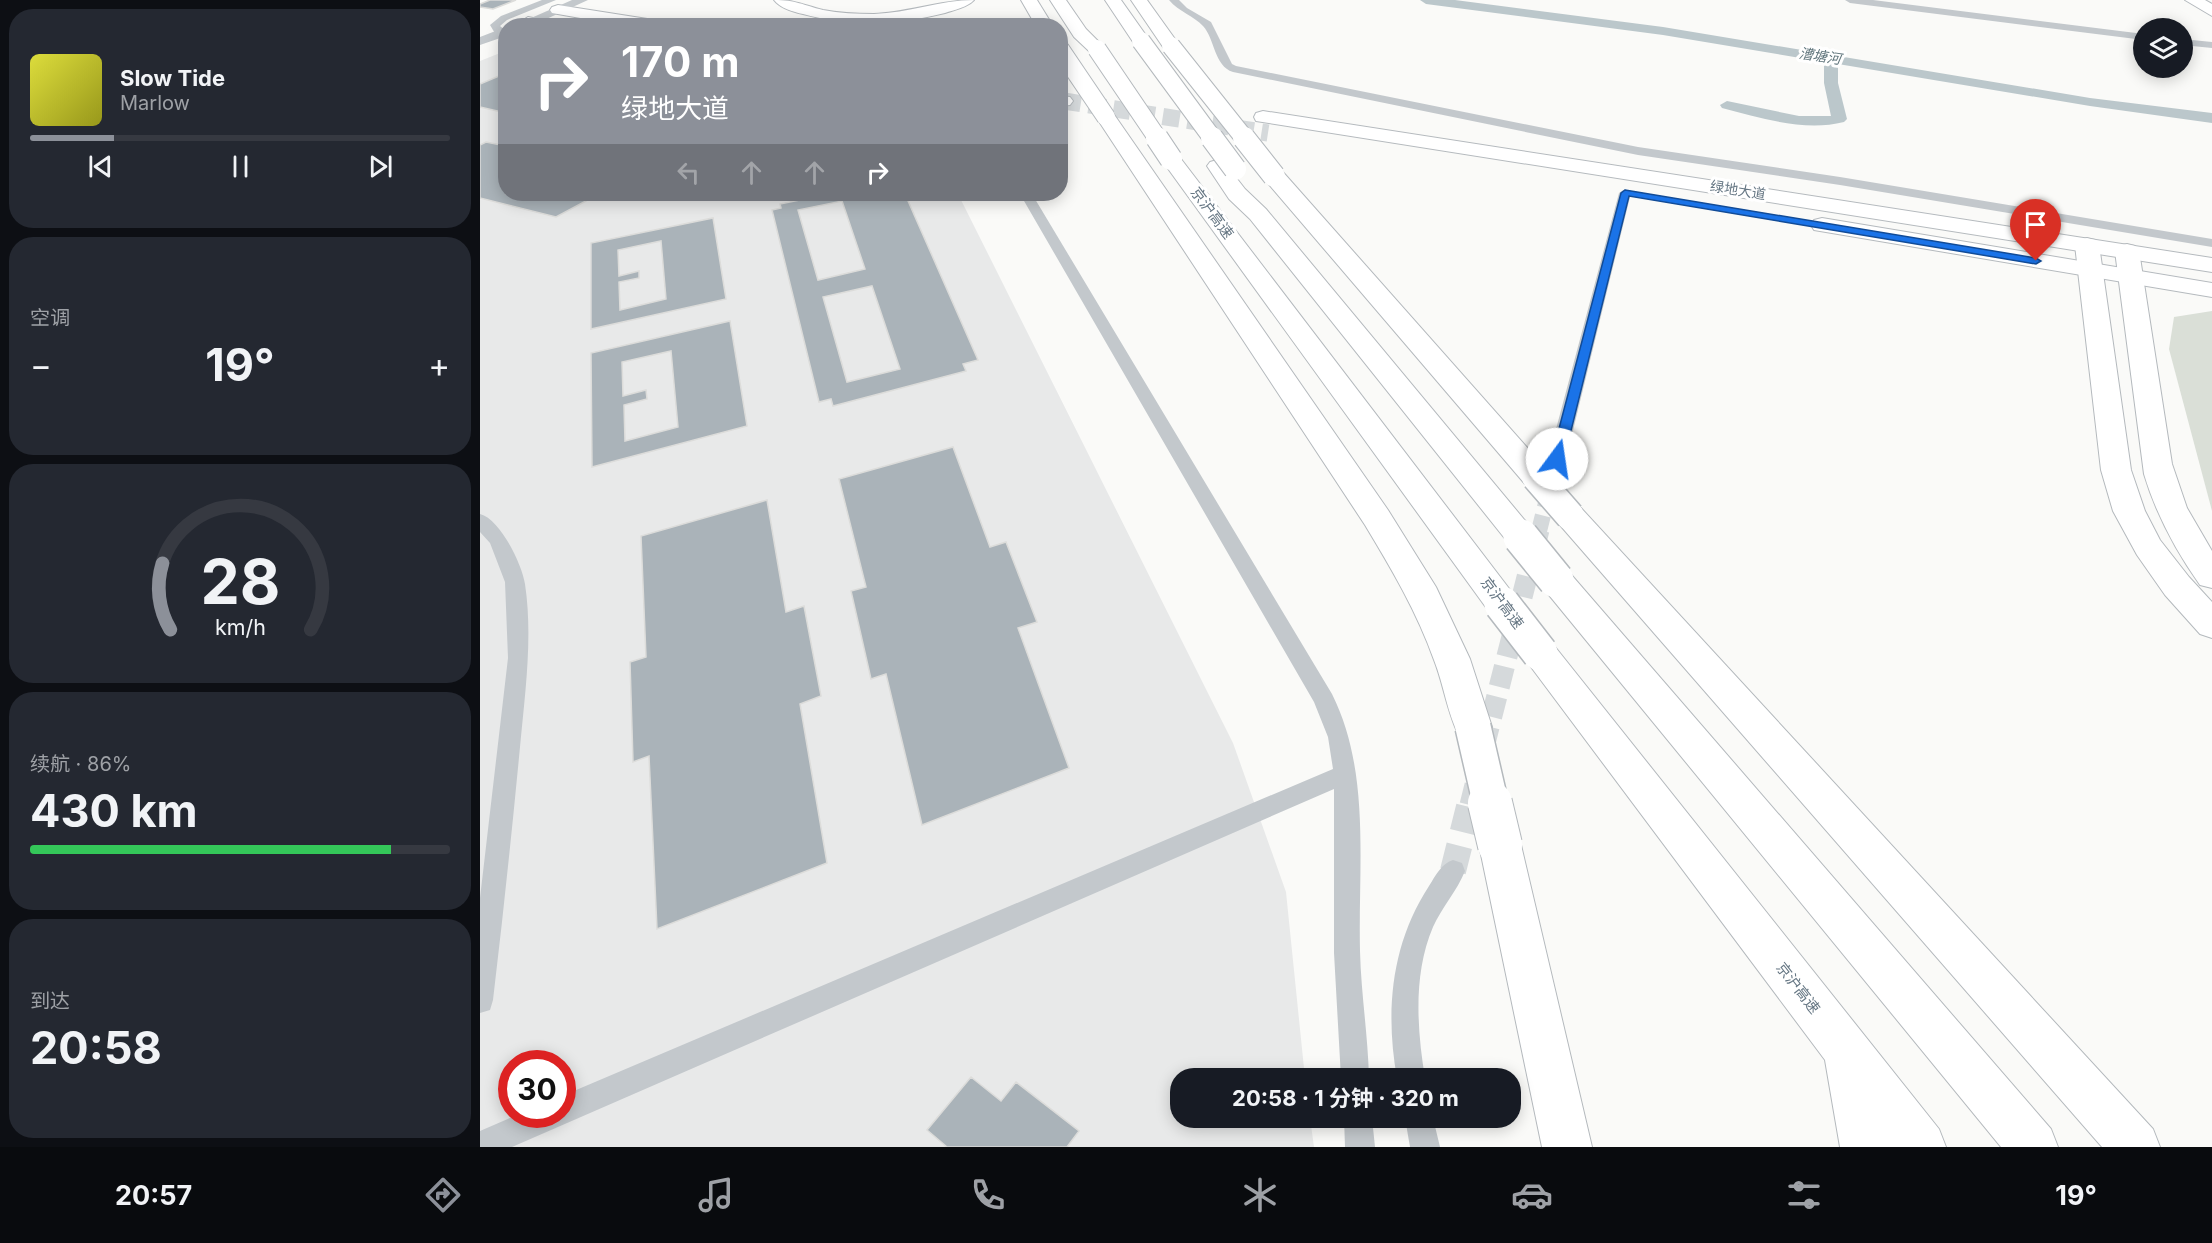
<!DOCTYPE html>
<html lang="zh">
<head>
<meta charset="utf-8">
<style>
  body { margin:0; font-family:Inter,"Noto Sans SC",sans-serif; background:#242831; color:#f1f3f6; height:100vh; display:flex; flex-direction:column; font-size:22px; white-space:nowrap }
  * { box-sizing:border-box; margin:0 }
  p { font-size:20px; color:#9ea1a6 }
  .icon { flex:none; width:33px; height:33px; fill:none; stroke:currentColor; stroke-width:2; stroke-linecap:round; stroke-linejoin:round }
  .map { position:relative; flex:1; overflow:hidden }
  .panel { display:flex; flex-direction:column; gap:9px; padding:9px; background:#0d0f14; width:480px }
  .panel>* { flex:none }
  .hud { position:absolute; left:18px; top:18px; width:570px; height:183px; border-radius:24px; box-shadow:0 3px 15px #0003; background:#8c9099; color:#fff; overflow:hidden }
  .controls { position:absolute; left:1653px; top:18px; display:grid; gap:12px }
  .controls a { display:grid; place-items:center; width:60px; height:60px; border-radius:50%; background:#171b24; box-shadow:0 3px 15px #0003; font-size:30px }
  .speed { position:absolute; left:18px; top:1050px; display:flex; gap:12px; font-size:30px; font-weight:700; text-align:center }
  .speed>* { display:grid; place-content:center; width:78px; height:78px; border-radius:50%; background:#171b24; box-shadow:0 3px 15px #0003; line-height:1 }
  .speed .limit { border:9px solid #d22; background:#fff; color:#111 }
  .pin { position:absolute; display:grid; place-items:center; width:51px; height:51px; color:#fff; margin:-62px -26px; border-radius:50% 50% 50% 0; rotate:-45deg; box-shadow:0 0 6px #0007 }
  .pin .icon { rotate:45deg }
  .me { position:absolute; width:66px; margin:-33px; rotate:14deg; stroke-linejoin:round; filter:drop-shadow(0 0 4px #0008) }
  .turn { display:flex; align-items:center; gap:21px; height:126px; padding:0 24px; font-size:27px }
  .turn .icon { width:78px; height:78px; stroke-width:2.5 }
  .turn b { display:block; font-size:42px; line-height:51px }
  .lanes { display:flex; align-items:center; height:57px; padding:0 24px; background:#0003; justify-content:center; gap:30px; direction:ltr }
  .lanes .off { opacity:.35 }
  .big { font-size:45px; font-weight:700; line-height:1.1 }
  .panel .widget { flex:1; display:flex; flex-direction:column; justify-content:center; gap:9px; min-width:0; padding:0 21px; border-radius:24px; background:#242831 }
  .panel .dial { align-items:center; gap:0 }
  .dial svg { height:156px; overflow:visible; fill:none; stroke:#363941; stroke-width:7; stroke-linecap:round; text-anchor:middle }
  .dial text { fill:#f1f3f6; stroke:none }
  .song { display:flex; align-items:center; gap:18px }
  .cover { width:72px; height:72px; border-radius:9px; background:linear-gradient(135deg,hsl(60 70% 55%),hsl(60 70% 35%)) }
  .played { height:6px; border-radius:3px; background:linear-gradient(90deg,#8c9099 20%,#363941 20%) }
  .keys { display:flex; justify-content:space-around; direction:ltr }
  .heat { display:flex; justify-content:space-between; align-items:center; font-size:33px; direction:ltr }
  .charge { height:9px; border-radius:4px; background:linear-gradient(90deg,#34c759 86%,#363941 0) }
  .trip { position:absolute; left:690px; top:1068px; width:351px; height:60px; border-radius:24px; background:#171b24; box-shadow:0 3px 15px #0003; font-weight:700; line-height:60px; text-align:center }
  .dock { display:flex; height:96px; justify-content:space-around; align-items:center; background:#090b0e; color:#9ea1a6 }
  .dock .icon { width:42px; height:42px }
  .dock .current { color:#8c9099 }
  .dock b { font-size:27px; color:#f1f3f6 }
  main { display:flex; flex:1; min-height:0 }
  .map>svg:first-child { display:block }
  .built { fill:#e8e9e9; fill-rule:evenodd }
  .green { fill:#dadfd7 }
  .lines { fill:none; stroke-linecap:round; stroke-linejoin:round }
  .canal { fill:#bbc7cb; fill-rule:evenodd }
  .building { fill:#aab3b9; stroke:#dcdcda; stroke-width:1.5; fill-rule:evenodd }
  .minor-tunnel-far2 { stroke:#d5d9db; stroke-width:16; stroke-dasharray:16 8; stroke-linecap:butt }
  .minor-tunnel-far1 { stroke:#d5d9db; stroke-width:21; stroke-dasharray:21 10; stroke-linecap:butt }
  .minor-tunnel { stroke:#d5d9db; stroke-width:26; stroke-dasharray:26 14; stroke-linecap:butt }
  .primary-tunnel { stroke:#d5d9db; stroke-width:17; stroke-dasharray:17 8; stroke-linecap:butt }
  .primary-casing { stroke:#b5babe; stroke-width:2 }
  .motorway-casing { stroke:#b4b9bd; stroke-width:2 }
  .minor { fill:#c3c8cc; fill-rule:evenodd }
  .tertiary { fill:#c3c8cc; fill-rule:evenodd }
  .primary { fill:#fff; fill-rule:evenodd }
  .motorway { fill:#fff; fill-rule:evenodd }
  .motorway-bridge-far4-casing { stroke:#b4b9bd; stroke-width:20; stroke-linecap:butt }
  .motorway-bridge-far3-casing { stroke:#b4b9bd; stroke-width:24; stroke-linecap:butt }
  .motorway-bridge-far2-casing { stroke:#b4b9bd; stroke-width:31; stroke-linecap:butt }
  .motorway-bridge-far1-casing { stroke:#b4b9bd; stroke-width:38; stroke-linecap:butt }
  .motorway-bridge-casing { stroke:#b4b9bd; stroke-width:46; stroke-linecap:butt }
  .motorway-bridge-far4 { stroke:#fff; stroke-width:18 }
  .motorway-bridge-far3 { stroke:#fff; stroke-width:22 }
  .motorway-bridge-far2 { stroke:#fff; stroke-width:28 }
  .motorway-bridge-far1 { stroke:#fff; stroke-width:35 }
  .motorway-bridge { stroke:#fff; stroke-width:44 }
  .route { fill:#1a73e8; stroke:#114b97; stroke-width:1.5 }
  .labels { text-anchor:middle; stroke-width:6; stroke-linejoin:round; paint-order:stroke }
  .far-water-label { font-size:14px; font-style:italic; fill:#60757c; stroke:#fff }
  .far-street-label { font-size:14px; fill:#657683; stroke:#fff }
  .street-label { font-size:15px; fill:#657683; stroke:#fff }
</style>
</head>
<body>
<main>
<section class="panel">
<div class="widget">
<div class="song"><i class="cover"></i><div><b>Slow Tide</b><p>Marlow</p></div></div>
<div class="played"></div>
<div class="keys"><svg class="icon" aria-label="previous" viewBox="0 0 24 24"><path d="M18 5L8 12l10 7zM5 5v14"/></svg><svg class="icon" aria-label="pause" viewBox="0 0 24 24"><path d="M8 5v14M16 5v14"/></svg><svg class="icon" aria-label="next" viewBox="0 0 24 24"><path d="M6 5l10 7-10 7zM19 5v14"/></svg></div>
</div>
<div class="widget"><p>空调</p>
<div class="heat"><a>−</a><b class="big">19°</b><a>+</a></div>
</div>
<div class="widget dial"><svg viewBox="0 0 100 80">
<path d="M14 69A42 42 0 1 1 86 69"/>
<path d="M14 69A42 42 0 0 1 10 35" stroke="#8c9099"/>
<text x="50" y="56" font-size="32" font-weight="700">28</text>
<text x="50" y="72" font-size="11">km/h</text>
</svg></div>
<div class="widget"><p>续航 · 86%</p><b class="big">430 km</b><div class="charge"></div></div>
<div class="widget"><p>到达</p><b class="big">20:58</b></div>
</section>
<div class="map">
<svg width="1732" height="1147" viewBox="0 0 1732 1147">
  <rect width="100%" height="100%" fill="#fafaf8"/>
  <path class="built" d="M25,51L26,194H478L753,743L806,892L825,1078H700V1118H830L834,1147H0V61ZM32,1064H82V1114H32Z"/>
  <path class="green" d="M1732,311V511L1689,349L1694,317Z"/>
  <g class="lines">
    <path class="canal" d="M940,0H975L1183,27L1610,98L1732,113V123L1610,106L1358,64V83L1367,119L1364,122C1324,132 1281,118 1242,108L1240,105L1247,101L1319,116H1351L1344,83V62L1183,35L946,4Z"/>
  </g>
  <path class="building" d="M10,0H36L13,9L0,7V4Z
    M26,73V113L0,107V84Z
    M6,142L26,146V194H119L76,217L0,198V145Z
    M349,194H425L498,360L483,364L486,371L353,406L351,399L339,402L292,210L301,208L300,204ZM362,201L385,269L338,280L318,210ZM392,286L420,369L367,382L343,297Z
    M233,218L246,299L111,329V243ZM181,241L186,299L140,310L139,282L159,278V271L139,276L138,250Z
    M250,321L267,426L112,467L111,353ZM191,351L198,427L145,441L144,405L167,399L166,390L143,396L142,362Z
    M473,447L510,547L526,542L557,622L538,628L589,768L442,825L406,674L391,679L371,591L386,587L359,479Z
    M287,500L306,612L324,606L341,696L320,704L347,863L177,929L169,756L153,762L150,662L166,657L161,536Z
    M491,1077L521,1101L536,1082L599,1131L587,1147H467L447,1130Z"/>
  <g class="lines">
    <path class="minor-tunnel-far2" d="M1059,531L1077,459"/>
    <path class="minor-tunnel-far1" d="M1004,747L1059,530
      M990,805L995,785"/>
    <path class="minor-tunnel" d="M973,871L990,803"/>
    <path class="primary-tunnel" d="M584,101L788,133"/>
    <defs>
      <path id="primary" d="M78,5L180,21L188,26H146L72,13L70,10L72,7Z
        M48,17L78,23L80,26L42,25L40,22Z
        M580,96L590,97L593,101L590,105L580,106Z
        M783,111L1732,258V272L776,121L774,117L776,113Z
        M1342,218L1732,283V297L1334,230L1331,225L1334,220Z"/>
      <path id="motorway" d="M294,0C316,0 323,5 343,10C359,13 377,14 394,14C428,13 460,0 494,0C488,7 474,10 465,13C417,25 371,27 323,14C313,12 300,8 294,0Z
        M541,0H557L573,26H556Z
        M570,0H586L606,29L626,49L623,53H611L594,37Z
        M625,0H641L670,41L667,45H655Z
        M651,0H667L700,46L697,50H685Z
        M1705,0H1725L1732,4V16Z
        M626,111L633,113L908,510L956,587L990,659L1012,727L1006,738L993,743L980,738C967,713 964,685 954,660C937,612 911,568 885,525L616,117L619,113Z
        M691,153L698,155L1034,595L1039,604L1034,613L1022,617L1010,613L681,159L684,155Z
        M737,160L744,162L765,189L786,209L1052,529L1057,537L1052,545L1041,548L1030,545L770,219L749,199L727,166L730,162Z
        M794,170L802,171L1067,470L1071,477L1067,484L1056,487L1045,484L786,181L783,176L786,171Z
        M1607,238L1615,240L1619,245L1651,470L1665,511L1680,540L1709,577L1732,602V638L1720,634L1685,595L1657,555L1633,511L1621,470L1595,245L1599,240Z
        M1647,244L1655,246L1659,251L1692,464L1707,508L1732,551V588L1720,585C1696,551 1676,514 1664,474L1635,251L1639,246Z
        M1090,505L1101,508L1673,1129L1680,1147H1622L1079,524L1074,516L1079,508Z
        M1076,568L1088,571L1571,1129L1578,1147H1521L1064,589L1059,580L1064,571Z
        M1060,639L1072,643L1459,1129L1466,1147H1360L1345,1060L1048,663L1042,653L1048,643Z
        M1020,826L1034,832L1041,845L1112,1147H1062L999,845L1006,832Z"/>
    </defs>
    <use href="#primary" class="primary-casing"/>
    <use href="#motorway" class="motorway-casing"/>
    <path class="minor" d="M62,0H76L27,20L20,26L26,31V37L16,35L10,25L21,16Z
      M689,0H699L707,8L731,22L752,64L756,66L1158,147L1360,177L1732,239V247L1360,185L1158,155L753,72C734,66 735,39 723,26C714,16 699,12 689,0Z
      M1365,0H1393L1664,34V40L1370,3Z
      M1702,39L1732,42V48L1702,45Z
      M1145,189L1151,193L1086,459L1083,463H1071L1068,459L1139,193Z
      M540,194H552L852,694C891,772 878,865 880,951C881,993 888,1036 889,1078H861L854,953V789L32,1147H0V1131L39,1114H82V1096L853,769L848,737L834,702Z
      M0,514C20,519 42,564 45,584C53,637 45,693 40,747C32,831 23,916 13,1000L10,1010L0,1013V898L28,658L25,582L10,543L0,532Z
      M973,860L982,863L985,871C977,891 962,907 953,927C933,974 937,1029 945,1078H917C905,1012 911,944 949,886C956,875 961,864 973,860Z
      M864,1118H892L895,1147H865Z
      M925,1118H953L960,1147H930Z"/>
    <path class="tertiary" d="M92,0H108L51,26H33Z
      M26,27V36L0,45V37Z"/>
    <use href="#primary" class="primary"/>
    <use href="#motorway" class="motorway"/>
    <defs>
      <path id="motorway-bridge-far4" d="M661,41L733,139
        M691,46L765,139
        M580,49L626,117
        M617,49L678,139"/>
      <path id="motorway-bridge-far3" d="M677,138L691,159
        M732,138L755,169
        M764,138L794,176"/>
      <path id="motorway-bridge-far2" d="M1056,477L1090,516"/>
      <path id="motorway-bridge-far1" d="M1041,537L1076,580
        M1022,604L1060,653
        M993,727L1011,805"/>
      <path id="motorway-bridge" d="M1010,803L1020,845"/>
    </defs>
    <use href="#motorway-bridge-far4" class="motorway-bridge-far4-casing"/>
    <use href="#motorway-bridge-far3" class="motorway-bridge-far3-casing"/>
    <use href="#motorway-bridge-far2" class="motorway-bridge-far2-casing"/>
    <use href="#motorway-bridge-far1" class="motorway-bridge-far1-casing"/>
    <use href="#motorway-bridge" class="motorway-bridge-casing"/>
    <use href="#motorway-bridge-far4" class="motorway-bridge-far4"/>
    <use href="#motorway-bridge-far3" class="motorway-bridge-far3"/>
    <use href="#motorway-bridge-far2" class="motorway-bridge-far2"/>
    <use href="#motorway-bridge-far1" class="motorway-bridge-far1"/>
    <use href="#motorway-bridge" class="motorway-bridge"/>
  </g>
  <path class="route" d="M1145,190L1556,258L1561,261L1556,264L1149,196L1084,459L1077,463L1071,459L1141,193Z"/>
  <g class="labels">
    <g class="far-water-label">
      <text transform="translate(1340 56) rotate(9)" y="5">漕塘河</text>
    </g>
    <g class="far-street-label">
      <text transform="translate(1258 190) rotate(9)" y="5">绿地大道</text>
    </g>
    <g class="street-label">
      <text transform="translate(732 213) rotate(53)" y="5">京沪高速</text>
      <text transform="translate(1022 603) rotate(53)" y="5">京沪高速</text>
      <text transform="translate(1318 988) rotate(52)" y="5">京沪高速</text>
    </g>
  </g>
</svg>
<div class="controls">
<a><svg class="icon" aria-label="layers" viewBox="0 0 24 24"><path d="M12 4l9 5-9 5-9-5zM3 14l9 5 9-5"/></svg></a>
</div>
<div class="speed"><div class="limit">30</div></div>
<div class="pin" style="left:1556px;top:261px;background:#d93025"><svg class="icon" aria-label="arrive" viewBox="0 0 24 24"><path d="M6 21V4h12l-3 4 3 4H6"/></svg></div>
<svg class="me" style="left:1077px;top:459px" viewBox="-20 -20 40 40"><circle r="19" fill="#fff"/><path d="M0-13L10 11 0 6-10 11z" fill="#1a73e8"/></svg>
<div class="trip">20:58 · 1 分钟 · 320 m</div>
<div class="hud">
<div class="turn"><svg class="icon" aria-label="right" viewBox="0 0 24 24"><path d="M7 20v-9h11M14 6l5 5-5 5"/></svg><div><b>170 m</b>绿地大道</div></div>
<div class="lanes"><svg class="icon off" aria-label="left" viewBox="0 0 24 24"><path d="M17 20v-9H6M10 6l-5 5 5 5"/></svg><svg class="icon off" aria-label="ahead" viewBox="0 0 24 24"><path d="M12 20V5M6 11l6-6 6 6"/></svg><svg class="icon off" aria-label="ahead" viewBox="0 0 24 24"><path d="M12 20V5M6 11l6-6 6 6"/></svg><svg class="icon" aria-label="right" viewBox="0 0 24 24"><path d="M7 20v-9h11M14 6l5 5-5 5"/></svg></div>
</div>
</div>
</main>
<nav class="dock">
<b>20:57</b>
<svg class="icon current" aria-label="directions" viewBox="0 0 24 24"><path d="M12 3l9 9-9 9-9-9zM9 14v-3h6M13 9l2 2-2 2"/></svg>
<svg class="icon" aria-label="music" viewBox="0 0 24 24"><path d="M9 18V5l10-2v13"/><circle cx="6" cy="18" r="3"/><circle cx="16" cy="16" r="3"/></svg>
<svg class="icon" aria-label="phone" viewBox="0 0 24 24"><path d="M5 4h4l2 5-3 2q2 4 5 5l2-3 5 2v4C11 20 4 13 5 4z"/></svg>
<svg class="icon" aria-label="climate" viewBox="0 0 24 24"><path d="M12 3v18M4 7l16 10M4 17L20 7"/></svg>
<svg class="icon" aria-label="car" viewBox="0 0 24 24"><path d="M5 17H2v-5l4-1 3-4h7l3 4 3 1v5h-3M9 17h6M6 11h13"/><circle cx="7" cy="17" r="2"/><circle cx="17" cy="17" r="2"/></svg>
<svg class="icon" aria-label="filters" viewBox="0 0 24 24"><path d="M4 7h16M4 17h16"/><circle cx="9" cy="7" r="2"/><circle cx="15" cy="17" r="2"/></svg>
<b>19°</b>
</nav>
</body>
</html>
